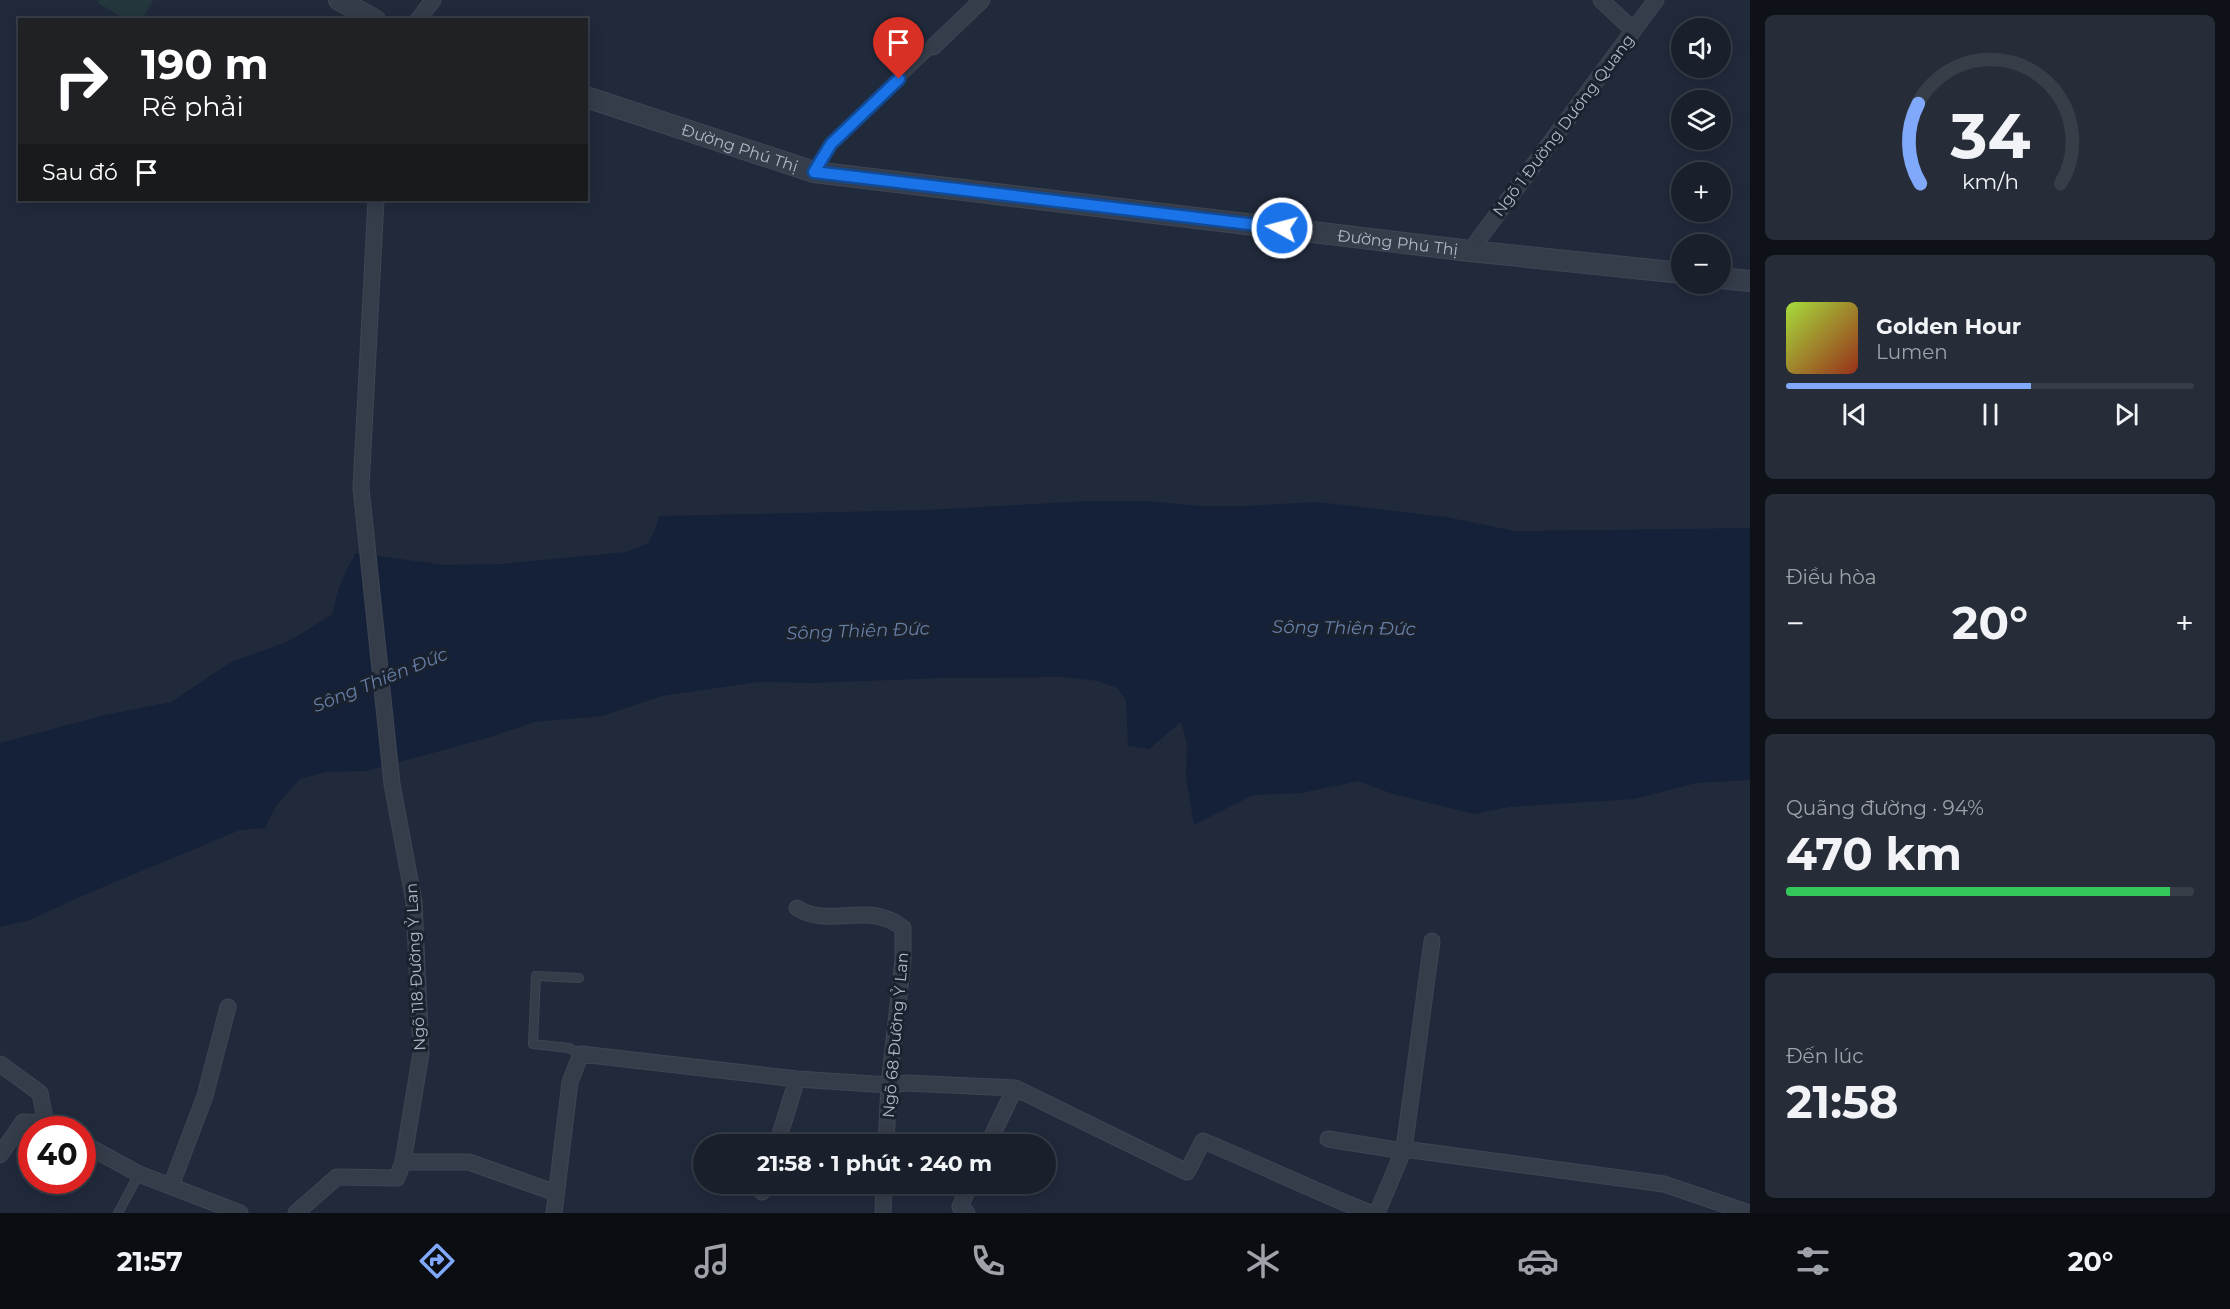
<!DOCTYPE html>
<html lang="vi">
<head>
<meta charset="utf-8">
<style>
  body { margin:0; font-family:Montserrat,sans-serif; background:#262d38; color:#f1f3f6; height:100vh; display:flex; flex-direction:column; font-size:22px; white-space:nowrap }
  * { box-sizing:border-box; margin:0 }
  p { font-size:20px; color:#9fa3a9 }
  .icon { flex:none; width:33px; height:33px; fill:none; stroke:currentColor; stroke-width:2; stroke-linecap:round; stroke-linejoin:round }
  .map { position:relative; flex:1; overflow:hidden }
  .sheet { display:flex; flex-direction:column; gap:15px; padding:15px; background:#0e1218; width:480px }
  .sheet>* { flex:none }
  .hud { position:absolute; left:18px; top:18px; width:570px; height:183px; border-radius:0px; box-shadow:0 3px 15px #0003,0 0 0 2px #373e48; background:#202124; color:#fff; overflow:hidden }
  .tools { position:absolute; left:1671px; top:18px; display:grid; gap:12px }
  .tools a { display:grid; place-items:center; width:60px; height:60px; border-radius:50%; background:#19202c; box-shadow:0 3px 15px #0003,0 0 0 2px #373e48; font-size:30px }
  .speed { position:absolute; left:18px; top:1116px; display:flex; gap:12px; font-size:30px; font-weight:700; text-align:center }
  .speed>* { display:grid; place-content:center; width:78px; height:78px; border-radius:50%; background:#19202c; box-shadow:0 3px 15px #0003,0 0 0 2px #373e48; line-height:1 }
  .speed .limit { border:9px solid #d22; background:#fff; color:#111 }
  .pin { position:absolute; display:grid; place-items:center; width:51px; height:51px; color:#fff; margin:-62px -26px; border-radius:50% 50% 50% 0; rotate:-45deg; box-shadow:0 0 6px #0007 }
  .pin .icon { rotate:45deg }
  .me { position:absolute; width:66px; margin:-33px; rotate:277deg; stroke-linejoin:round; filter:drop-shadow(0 0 4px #0008) }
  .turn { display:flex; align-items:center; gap:21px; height:126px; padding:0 24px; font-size:27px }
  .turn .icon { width:78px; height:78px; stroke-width:2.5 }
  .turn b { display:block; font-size:42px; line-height:51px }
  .then { display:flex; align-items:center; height:57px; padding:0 24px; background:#0003; gap:12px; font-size:22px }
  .big { font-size:45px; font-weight:700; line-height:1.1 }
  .sheet .card { flex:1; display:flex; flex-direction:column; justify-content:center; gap:9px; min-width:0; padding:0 21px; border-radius:9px; background:#262d38 }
  .sheet .dial { align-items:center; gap:0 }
  .dial svg { height:156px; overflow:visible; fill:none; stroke:#373e48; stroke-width:7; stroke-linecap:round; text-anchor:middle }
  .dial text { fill:#f1f3f6; stroke:none }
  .song { display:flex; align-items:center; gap:18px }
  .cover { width:72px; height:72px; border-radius:9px; background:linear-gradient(135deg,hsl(80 70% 55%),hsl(10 70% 35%)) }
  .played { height:6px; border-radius:3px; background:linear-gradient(90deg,#80a9fb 60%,#373e48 60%) }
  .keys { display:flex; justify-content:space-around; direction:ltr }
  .heat { display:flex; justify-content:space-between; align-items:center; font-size:33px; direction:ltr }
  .charge { height:9px; border-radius:4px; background:linear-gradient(90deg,#34c759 94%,#373e48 0) }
  .trip { position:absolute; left:693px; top:1134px; width:363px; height:60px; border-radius:30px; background:#19202c; box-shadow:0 3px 15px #0003,0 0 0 2px #373e48; font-weight:700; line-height:60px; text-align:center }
  .menu { display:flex; height:96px; justify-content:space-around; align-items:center; background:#0a0d12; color:#9fa3a9 }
  .menu .icon { width:42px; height:42px }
  .menu .current { color:#80a9fb }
  .menu b { font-size:27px; color:#f1f3f6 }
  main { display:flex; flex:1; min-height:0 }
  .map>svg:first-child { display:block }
  .green { fill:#23373c }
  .water { fill:#142138 }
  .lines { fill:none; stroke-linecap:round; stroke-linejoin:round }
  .service-casing { stroke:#3e4654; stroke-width:10 }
  .minor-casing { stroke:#3e4654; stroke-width:17 }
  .tertiary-casing { stroke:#3e4654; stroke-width:22 }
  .service { stroke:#353d4b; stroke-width:8 }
  .minor { stroke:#353d4b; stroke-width:15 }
  .tertiary { stroke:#353d4b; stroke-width:20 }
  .route-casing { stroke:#114b97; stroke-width:15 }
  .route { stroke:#1a73e8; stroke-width:10 }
  .labels { text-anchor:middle; stroke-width:6; stroke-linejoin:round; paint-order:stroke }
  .street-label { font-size:16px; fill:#b0b7c7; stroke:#1a222f }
  .water-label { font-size:18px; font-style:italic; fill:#677fa7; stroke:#1a222f }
</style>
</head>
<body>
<main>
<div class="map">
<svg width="1750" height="1213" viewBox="0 0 1750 1213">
  <rect width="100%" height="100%" fill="#212a3b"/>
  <path class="green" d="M100,0H153L142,19H125L98,3Z"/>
  <path class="water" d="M1089,501H1147L1201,506H1245L1317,502L1446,517L1515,531L1750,528V780L1696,783L1634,799L1509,807L1474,814L1393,794L1359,781L1301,793L1253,795L1194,825L1186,777L1187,743L1181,722L1149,749L1128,746L1126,700L1117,688L1098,681L1063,677L943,678L811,683L758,682L662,696L602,716L535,722L484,739L366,771L326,772L300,779L276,806L265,828L240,830L79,897L30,920L0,927V743L105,715L171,702L229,663L289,641L333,614C336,591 344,573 356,553L445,565L501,564L626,552L648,543L655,530L659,516L926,510Z"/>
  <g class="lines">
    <defs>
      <path id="service" d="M815,171L831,144L933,47
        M579,978L536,976L533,1044L569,1048L581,1054
        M118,1213L139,1174"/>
      <path id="minor" d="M1601,0L1633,30
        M418,20L433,0
        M933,47L982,0
        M1470,251L1656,0
        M797,908C829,929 869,900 903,928V960L889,1085L886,1144
        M0,1064L40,1093L46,1123
        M1328,1139L1397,1150L1404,1149L1664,1184L1749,1213
        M82,1143L139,1174L240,1213
        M777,1144L797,1079
        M988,1144L1015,1088
        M0,1155L23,1122L46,1123L58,1130
        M403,1162H469L556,1193
        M171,1186L205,1096L228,1007
        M762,1192L765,1184
        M296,1213L337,1177L397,1178L403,1162L421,1053L414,902L392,784L361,488L376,200
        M554,1213L570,1082L581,1054L797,1079L889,1085L906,1083L1015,1088L1187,1172L1203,1141C1259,1164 1314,1191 1370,1213
        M883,1213L884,1184
        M967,1213L960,1207L970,1184
        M1377,1213L1404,1149L1432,941"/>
      <g id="tertiary">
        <path d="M339,0L375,20"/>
        <path id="s1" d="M586,97L814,172L1470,251L1682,273"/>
        <path d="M1720,278L1750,281"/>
      </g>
    </defs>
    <use href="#service" class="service-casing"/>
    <use href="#minor" class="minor-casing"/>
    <use href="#tertiary" class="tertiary-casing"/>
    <use href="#service" class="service"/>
    <use href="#minor" class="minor"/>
    <use href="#tertiary" class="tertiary"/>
  </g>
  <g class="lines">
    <defs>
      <path id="route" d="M899,79L831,144L814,172L1282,228"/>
    </defs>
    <use href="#route" class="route-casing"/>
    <use href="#route" class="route"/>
  </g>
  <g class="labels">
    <g class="street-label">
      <text transform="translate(1563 125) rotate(-53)" y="6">Ngõ 1 Đường Dương Quang</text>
      <text dy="6" stroke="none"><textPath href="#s1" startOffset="162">Đường Phú Thị</textPath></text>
      <text dy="6" stroke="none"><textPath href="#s1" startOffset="828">Đường Phú Thị</textPath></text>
      <text transform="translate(415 967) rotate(-93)" y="6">Ngõ 118 Đường Ỷ Lan</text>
      <text transform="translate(895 1035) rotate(-85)" y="6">Ngõ 68 Đường Ỷ Lan</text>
    </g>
    <g class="water-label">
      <text transform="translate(1344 628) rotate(1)" y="6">Sông Thiên Đức</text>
      <text transform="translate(858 631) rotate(-2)" y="6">Sông Thiên Đức</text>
      <text transform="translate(380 680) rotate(-22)" y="6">Sông Thiên Đức</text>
    </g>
  </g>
</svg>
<div class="tools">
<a><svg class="icon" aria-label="sound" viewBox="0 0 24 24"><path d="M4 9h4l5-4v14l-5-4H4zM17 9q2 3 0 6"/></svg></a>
<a><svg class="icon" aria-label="layers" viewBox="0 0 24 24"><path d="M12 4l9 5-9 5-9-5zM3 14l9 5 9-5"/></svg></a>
<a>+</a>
<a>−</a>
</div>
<div class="speed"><div class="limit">40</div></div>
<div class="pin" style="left:899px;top:79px;background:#d93025"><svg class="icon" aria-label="arrive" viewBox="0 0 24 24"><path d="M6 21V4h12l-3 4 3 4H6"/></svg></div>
<svg class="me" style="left:1282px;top:228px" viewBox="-20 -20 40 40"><circle r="17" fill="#1a73e8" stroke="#fff" stroke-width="3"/><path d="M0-11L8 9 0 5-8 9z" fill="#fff"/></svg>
<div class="trip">21:58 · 1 phút · 240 m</div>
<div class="hud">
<div class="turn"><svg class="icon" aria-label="right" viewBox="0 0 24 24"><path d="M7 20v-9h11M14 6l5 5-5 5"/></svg><div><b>190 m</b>Rẽ phải</div></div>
<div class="then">Sau đó<svg class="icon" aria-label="arrive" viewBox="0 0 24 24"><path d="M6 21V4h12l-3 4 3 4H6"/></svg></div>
</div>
</div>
<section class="sheet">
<div class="card dial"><svg viewBox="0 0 100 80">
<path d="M14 69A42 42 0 1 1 86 69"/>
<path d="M14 69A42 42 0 0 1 13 28" stroke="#80a9fb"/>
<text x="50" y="56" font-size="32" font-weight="700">34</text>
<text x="50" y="72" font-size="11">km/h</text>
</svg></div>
<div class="card">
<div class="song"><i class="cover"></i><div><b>Golden Hour</b><p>Lumen</p></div></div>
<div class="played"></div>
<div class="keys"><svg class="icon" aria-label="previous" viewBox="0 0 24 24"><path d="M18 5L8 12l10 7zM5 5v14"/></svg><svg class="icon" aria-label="pause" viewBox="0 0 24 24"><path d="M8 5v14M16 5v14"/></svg><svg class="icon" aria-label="next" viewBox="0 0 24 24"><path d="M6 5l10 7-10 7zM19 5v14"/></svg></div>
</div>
<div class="card"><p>Điều hòa</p>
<div class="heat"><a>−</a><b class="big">20°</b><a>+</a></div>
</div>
<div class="card"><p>Quãng đường · 94%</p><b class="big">470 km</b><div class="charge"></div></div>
<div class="card"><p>Đến lúc</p><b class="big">21:58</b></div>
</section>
</main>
<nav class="menu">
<b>21:57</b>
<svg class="icon current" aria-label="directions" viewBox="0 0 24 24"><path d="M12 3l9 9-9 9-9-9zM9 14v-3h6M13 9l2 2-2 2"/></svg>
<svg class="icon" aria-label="music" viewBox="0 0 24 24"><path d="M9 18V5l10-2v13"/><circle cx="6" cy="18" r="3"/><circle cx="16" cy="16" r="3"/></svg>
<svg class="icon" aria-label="phone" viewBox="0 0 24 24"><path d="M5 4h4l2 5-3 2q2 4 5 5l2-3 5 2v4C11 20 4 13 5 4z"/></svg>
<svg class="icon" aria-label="climate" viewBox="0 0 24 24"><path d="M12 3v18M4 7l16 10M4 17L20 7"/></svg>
<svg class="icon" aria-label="car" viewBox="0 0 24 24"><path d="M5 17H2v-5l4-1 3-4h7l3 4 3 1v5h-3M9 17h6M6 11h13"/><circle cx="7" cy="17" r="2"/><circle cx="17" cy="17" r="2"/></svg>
<svg class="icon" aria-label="filters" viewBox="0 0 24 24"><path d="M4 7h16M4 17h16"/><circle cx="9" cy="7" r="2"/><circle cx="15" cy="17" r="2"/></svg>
<b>20°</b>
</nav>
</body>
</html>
